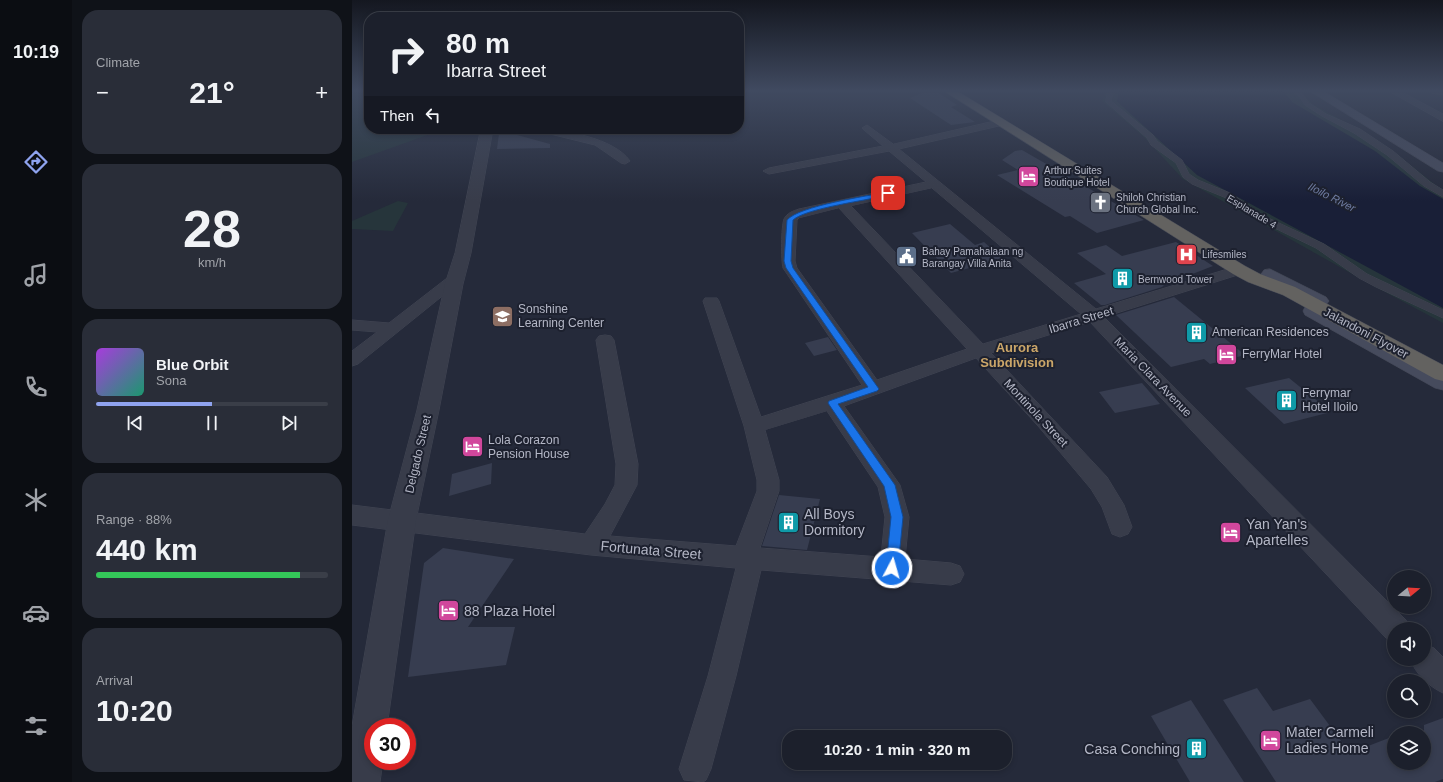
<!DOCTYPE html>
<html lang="en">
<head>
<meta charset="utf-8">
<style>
  body { margin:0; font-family:Helvetica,sans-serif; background:#292d38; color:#f1f3f6; height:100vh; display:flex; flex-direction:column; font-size:15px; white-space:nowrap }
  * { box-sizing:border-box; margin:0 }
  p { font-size:13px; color:#a0a3a9 }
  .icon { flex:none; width:22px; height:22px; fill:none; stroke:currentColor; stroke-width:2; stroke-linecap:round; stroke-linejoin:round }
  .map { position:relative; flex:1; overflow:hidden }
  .details { display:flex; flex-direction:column; gap:10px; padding:10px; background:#0f1218; width:280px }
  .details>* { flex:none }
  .top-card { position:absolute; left:12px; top:12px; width:380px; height:122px; border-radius:16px; box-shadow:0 2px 6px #0003,0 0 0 1px #3a3e48; background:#1c202c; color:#f1f3f6; overflow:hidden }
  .needle { width:26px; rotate:72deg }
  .fabs { position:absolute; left:1035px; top:570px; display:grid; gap:8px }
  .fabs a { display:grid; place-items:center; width:44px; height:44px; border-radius:50%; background:#1c202c; box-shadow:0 2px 6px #0003,0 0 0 1px #3a3e48; font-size:20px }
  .speed { position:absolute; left:12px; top:718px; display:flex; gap:8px; font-size:20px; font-weight:700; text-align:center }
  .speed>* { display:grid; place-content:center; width:52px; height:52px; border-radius:50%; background:#1c202c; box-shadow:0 2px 6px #0003,0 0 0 1px #3a3e48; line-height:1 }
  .speed .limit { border:6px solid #d22; background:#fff; color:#111 }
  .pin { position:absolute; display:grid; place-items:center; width:34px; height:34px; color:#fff; margin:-17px; border-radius:8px; box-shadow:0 2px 6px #0006 }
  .me { position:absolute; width:44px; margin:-22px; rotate:6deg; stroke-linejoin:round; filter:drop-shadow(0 0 3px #0008) }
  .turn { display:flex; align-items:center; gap:14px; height:84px; padding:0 16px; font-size:18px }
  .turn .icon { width:52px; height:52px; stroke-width:2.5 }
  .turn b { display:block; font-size:28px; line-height:34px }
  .then { display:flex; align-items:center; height:38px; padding:0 16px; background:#0003; gap:8px; font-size:15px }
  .big { font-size:30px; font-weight:800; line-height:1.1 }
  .details .card { flex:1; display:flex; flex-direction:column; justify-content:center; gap:6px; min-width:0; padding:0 14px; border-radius:16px; background:#292d38 }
  .details .dial { align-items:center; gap:0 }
  .dial b { font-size:52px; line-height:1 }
  .song { display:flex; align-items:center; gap:12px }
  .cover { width:48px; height:48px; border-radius:6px; background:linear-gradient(135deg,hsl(280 70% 55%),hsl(160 70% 35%)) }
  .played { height:4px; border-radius:2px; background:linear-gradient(90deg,#8fa3ef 50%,#3a3e48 50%) }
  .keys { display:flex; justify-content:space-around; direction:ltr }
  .heat { display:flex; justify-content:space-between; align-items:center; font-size:22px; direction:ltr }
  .charge { height:6px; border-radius:3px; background:linear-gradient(90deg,#34c759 88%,#3a3e48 0) }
  .trip { position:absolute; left:430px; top:730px; width:230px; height:40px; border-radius:16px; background:#1c202c; box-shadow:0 2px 6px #0003,0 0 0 1px #3a3e48; font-weight:800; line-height:40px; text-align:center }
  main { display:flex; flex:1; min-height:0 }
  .tabs { display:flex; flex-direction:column; width:72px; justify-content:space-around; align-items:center; background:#0b0d12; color:#a0a3a9 }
  .tabs .icon { width:28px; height:28px }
  .tabs .current { color:#8fa3ef }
  .tabs b { font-size:18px; color:#f1f3f6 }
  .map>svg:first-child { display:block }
  .green { fill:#26353b }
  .water { fill:#191f37 }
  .building { fill:#373d50 }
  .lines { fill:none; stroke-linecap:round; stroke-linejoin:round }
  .pedestrian-casing { stroke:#414553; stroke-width:1 }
  .minor-casing { stroke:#414553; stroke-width:1 }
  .tertiary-casing { stroke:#414553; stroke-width:1 }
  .secondary-casing { stroke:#414553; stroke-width:1 }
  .trunk-casing { stroke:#434755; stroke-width:1 }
  .pedestrian { fill:#383c4a; fill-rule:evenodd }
  .minor { fill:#383c4a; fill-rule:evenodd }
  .tertiary { fill:#383c4a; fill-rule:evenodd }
  .secondary { fill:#464b5d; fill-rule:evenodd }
  .trunk { fill:#636260; fill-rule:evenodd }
  .route { fill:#1a73e8; stroke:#114b97 }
  .labels { text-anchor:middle; stroke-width:4; stroke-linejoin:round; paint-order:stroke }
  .far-poi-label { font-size:10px; fill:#b4b7c6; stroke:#1d212f; text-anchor:start }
  .far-street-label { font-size:10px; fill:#b4b7c6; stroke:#1d212f }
  .far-water-label { font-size:11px; font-style:italic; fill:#6f7ca2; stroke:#1d212f }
  .poi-label { font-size:12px; fill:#b4b7c6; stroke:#1d212f; text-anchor:start }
  .street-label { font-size:12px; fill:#b4b7c6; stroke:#1d212f }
  .neighbourhood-label { font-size:13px; font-weight:bold; fill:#cba669; stroke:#1d212f }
  .near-poi-label { font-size:14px; fill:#b4b7c6; stroke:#1d212f; text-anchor:start }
  .near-street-label { font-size:14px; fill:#b4b7c6; stroke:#1d212f }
</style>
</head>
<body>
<main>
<nav class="tabs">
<b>10:19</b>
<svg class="icon current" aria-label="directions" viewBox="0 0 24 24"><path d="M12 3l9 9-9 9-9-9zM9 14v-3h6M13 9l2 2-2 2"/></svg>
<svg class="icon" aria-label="music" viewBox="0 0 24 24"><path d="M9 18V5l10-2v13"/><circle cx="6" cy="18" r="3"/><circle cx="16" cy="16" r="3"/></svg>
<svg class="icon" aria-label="phone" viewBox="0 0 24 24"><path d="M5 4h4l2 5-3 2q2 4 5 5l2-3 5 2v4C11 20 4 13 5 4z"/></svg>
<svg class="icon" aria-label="climate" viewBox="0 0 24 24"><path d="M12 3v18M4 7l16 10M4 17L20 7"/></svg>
<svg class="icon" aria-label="car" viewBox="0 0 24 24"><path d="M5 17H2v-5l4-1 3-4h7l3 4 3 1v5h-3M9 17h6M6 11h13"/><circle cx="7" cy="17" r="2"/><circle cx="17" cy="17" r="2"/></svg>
<svg class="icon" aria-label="filters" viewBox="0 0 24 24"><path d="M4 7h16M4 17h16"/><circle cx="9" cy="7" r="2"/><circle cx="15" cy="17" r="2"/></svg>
</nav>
<section class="details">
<div class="card"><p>Climate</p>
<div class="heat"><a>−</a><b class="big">21°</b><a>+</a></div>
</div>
<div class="card dial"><b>28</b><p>km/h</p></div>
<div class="card">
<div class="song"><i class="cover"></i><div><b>Blue Orbit</b><p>Sona</p></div></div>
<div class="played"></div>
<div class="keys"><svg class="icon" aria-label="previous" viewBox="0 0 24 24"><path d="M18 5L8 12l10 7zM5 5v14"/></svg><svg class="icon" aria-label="pause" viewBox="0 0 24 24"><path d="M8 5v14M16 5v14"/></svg><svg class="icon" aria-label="next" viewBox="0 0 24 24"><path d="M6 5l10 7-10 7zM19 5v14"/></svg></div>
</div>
<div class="card"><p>Range · 88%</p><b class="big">440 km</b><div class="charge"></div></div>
<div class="card"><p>Arrival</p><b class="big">10:20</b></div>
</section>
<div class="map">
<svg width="1091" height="782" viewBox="0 0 1091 782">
  <rect width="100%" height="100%" fill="#252a3a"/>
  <path class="green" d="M17,91V129H92L0,162V91Z
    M754,91H771L1091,306V323L1018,284L831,179L792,137L750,101Z
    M912,91C932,91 947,86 960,104L1015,134L1046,155L1091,191V205Z
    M46,201L56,203L41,231L0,229V221Z"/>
  <path class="water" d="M767,91H931L940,102L1023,151L1068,186L1091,199V308L845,175L769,105L765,101Z"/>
  <path class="building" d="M575,91H584L605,105L599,107L623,122L599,125L558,98Z
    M154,132L198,144V148L145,149L147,133Z
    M670,150L764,204L792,220L745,233L718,216L713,217L645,175L666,170L650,160L663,151Z
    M598,224L623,245L632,242L651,259L599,273L560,233Z
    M824,242L861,266L812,285L810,287L753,305H749L722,283L754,274L725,253L754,245L770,256Z
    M822,297L893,355L858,364L852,359L819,367L764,315Z
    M476,337L485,350L462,356L453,343Z
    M937,378L979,412L932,424L893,388Z
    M790,383L808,404L763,413L747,392Z
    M140,463L139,484L97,496L100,474Z
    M427,495L468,499L455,550L410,546Z
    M91,548L162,559L116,627H163L154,665L56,677L72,563Z
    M905,688L921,711L958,699L998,753L1042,736V763H1072V725L1091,718V779L1083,782H924L871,700Z
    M839,700L892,782H838L799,716Z"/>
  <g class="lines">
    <defs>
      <path id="pedestrian" d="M756,91H762L759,101L801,135L805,141L830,160L837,174L846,180L878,193L914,217L972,244L1015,274L1091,310V318L1024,287L1007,278L964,248L908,221L872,197L840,184L831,177L824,163L799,145L795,138L754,102Z
        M940,91H948L957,103L974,114L1008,129L1041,151L1078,182L1091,190V197L1072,186L1035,155L1002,133L970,116L953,105L948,97Z"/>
      <path id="minor" d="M1037,91H1048L1091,114V121Z
        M1079,91H1091V95L1080,93Z
        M648,120L653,123L651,125L547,149L744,309L882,267H892L894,270L892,273L752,317L1054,620L1058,629H1042V641L1034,638L738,322L639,353L755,477L772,505L780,527L776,534L768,537L760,534L750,507L739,489L686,426L624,358L492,406L548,485L557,517L553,559L599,563L608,566L612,574L608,582L599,585L409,570L384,676L359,769L354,780L351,782L332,780L327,769L356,676L384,568L239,555L0,525V505L233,534L253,504L263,485L264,464L244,340L247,336L253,335L259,336L262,340L286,464L285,485L258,536L384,546L405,491V480L392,426L351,301L353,298H365L367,301L409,417L510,385L431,268C429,260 429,227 432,219C435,213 441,211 447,209L574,182L537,151L417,174L411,171L417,168L531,146L512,130L510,128L515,125L541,144ZM580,188L729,314L631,344L499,206ZM487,208L615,349L525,380L445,268L443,261L445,220L447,218ZM475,411L526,487L533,517L529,557L408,548L427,491V480L413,430Z
        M184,129C211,129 262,138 278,161L273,164L269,163L243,145L186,131Z
        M104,273L109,275L112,278L109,281L6,364L0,366V351L25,332L0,330V320L37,323L99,275Z
        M1072,644L1082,648L1091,657V693C1076,686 1064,674 1058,659H1072Z"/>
      <path id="tertiary" d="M129,129H141L119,253L111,284L87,410L64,520L35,727H21V761H31L28,782H0V726L36,520L65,410L93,284L103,253Z"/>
      <path id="secondary" d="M958,91H971L1091,163V172L1086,171Z
        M918,269L974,297L977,301L974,305L968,307L962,305L912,278L909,274L912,270Z
        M960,305L967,307L1091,374V390L1083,388L953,315L951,311L953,307Z"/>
      <path id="trunk" d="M592,91H605L893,266L908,274L943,287L1091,365V381L1083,379L931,295L896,282L881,274Z"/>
    </defs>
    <use href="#pedestrian" class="pedestrian-casing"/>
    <use href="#minor" class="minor-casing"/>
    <use href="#tertiary" class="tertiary-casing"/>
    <use href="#secondary" class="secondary-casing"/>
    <use href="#trunk" class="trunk-casing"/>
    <use href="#pedestrian" class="pedestrian"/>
    <use href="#minor" class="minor"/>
    <use href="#tertiary" class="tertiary"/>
    <use href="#secondary" class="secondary"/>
    <use href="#trunk" class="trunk"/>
  </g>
  <linearGradient id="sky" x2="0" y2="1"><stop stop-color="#141720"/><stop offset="0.45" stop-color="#404a60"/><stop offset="1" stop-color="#404a60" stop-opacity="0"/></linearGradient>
  <rect width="1091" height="201" fill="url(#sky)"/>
  <path class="route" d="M536,192L538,195C517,200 454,208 441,220L439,261L441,268L527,389L525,391L486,404L543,485L551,517L546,568L544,572L540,573L536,572L534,568L539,517L532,486L476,403L477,401L516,387L434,268L432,261L435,220C447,206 515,196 536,192Z"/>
  <defs>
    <symbol id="hotel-square" viewBox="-11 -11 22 22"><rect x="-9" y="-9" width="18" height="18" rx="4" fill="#d1479c" stroke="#1d212f"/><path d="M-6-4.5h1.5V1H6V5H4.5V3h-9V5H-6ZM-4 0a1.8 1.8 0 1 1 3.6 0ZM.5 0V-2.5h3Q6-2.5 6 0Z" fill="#fff"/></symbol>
    <symbol id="church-square" viewBox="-11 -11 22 22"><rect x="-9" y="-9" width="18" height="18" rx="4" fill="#6b7280" stroke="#1d212f"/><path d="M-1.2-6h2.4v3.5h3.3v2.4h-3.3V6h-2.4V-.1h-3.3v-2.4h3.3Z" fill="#fff"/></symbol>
    <symbol id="hospital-square" viewBox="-11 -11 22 22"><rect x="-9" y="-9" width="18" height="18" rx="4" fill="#e0444e" stroke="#1d212f"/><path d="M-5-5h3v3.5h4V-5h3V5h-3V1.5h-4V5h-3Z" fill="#fff"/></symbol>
    <symbol id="civic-square" viewBox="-11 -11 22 22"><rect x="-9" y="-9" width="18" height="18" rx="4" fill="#5c6f8a" stroke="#1d212f"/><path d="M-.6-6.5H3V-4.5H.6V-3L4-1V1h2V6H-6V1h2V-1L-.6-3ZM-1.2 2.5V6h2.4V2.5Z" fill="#fff"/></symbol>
    <symbol id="building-square" viewBox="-11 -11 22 22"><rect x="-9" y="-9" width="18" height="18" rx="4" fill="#0f9aa8" stroke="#1d212f"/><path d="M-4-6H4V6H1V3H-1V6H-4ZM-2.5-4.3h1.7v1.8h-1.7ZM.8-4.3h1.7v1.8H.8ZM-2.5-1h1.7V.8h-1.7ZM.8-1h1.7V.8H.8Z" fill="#fff"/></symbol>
    <symbol id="school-square" viewBox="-11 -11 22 22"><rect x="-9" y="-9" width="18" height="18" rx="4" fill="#8d6e63" stroke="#1d212f"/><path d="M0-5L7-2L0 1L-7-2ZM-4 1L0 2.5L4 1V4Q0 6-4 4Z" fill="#fff"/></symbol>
  </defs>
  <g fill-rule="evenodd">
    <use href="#hotel-square" x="664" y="164" width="25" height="25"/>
    <use href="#church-square" x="736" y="190" width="25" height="25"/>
    <use href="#hospital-square" x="822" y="242" width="25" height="25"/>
    <use href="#civic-square" x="542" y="244" width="25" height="25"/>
    <use href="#building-square" x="758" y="266" width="25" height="25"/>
    <use href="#school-square" x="138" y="304" width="25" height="25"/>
    <use href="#building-square" x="832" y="320" width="25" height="25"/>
    <use href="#hotel-square" x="862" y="342" width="25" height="25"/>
    <use href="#building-square" x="922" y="388" width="25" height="25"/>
    <use href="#hotel-square" x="108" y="434" width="25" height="25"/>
    <use href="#building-square" x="424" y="510" width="25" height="25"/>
    <use href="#hotel-square" x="866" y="520" width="25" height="25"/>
    <use href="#hotel-square" x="84" y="598" width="25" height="25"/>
    <use href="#hotel-square" x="906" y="728" width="25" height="25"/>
    <use href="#building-square" x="832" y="736" width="25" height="25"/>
  </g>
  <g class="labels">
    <g class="far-poi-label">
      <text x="692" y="174">Arthur Suites<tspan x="692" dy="12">Boutique Hotel</tspan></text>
      <text x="764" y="201">Shiloh Christian<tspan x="764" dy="12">Church Global Inc.</tspan></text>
      <text x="570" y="255">Bahay Pamahalaan ng<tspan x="570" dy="12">Barangay Villa Anita</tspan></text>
      <text x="850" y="258">Lifesmiles</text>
      <text x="786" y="283">Bernwood Tower</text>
    </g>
    <g class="far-street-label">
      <text transform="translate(900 211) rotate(31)" y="4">Esplanade 4</text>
    </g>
    <g class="far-water-label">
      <text transform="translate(980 197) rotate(27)" y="4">Iloilo River</text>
    </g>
    <g class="poi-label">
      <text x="166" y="313">Sonshine<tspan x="166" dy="14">Learning Center</tspan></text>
      <text x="860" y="336">American Residences</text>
      <text x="890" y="358">FerryMar Hotel</text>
      <text x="950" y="397">Ferrymar<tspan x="950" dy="14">Hotel Iloilo</tspan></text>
      <text x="136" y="444">Lola Corazon<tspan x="136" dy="14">Pension House</tspan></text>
    </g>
    <g class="street-label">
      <text transform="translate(729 320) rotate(-17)" y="4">Ibarra Street</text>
      <text transform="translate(1014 333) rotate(28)" y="4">Jalandoni Flyover</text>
      <text transform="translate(801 377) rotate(46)" y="4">Maria Clara Avenue</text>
      <text transform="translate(684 413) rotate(47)" y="4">Montinola Street</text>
      <text transform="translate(66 454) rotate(-77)" y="4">Delgado Street</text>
    </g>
    <g class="neighbourhood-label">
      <text x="665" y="352">Aurora<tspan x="665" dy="15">Subdivision</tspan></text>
    </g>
    <g class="near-poi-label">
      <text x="452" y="519">All Boys<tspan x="452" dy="16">Dormitory</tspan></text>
      <text x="894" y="529">Yan Yan's<tspan x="894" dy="16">Apartelles</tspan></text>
      <text x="112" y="616">88 Plaza Hotel</text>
      <text x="934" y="737">Mater Carmeli<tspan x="934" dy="16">Ladies Home</tspan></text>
      <text x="828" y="754" text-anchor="end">Casa Conching</text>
    </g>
    <g class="near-street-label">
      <text transform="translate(299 550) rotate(5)" y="5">Fortunata Street</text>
    </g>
  </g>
</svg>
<div class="fabs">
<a><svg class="needle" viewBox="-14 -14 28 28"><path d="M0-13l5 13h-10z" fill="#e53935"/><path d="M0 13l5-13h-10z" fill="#a0a3a9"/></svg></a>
<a><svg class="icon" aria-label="sound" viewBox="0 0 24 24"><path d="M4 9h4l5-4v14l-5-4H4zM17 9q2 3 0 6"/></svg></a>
<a><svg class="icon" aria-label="search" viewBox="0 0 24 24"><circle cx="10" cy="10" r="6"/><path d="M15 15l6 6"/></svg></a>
<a><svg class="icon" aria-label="layers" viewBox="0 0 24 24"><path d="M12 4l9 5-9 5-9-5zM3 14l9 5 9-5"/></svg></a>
</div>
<div class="speed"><div class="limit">30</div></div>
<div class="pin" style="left:536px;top:193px;background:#d93025"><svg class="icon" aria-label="arrive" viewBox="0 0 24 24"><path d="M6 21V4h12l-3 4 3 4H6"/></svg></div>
<svg class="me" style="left:540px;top:568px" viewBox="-20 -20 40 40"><circle r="17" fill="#1a73e8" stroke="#fff" stroke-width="3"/><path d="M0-11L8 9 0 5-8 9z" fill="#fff"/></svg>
<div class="trip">10:20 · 1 min · 320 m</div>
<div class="top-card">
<div class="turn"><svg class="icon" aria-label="right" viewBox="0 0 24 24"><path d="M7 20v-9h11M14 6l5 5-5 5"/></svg><div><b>80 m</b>Ibarra Street</div></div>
<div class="then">Then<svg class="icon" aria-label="left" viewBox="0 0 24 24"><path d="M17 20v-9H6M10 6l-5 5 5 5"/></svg></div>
</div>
</div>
</main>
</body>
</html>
